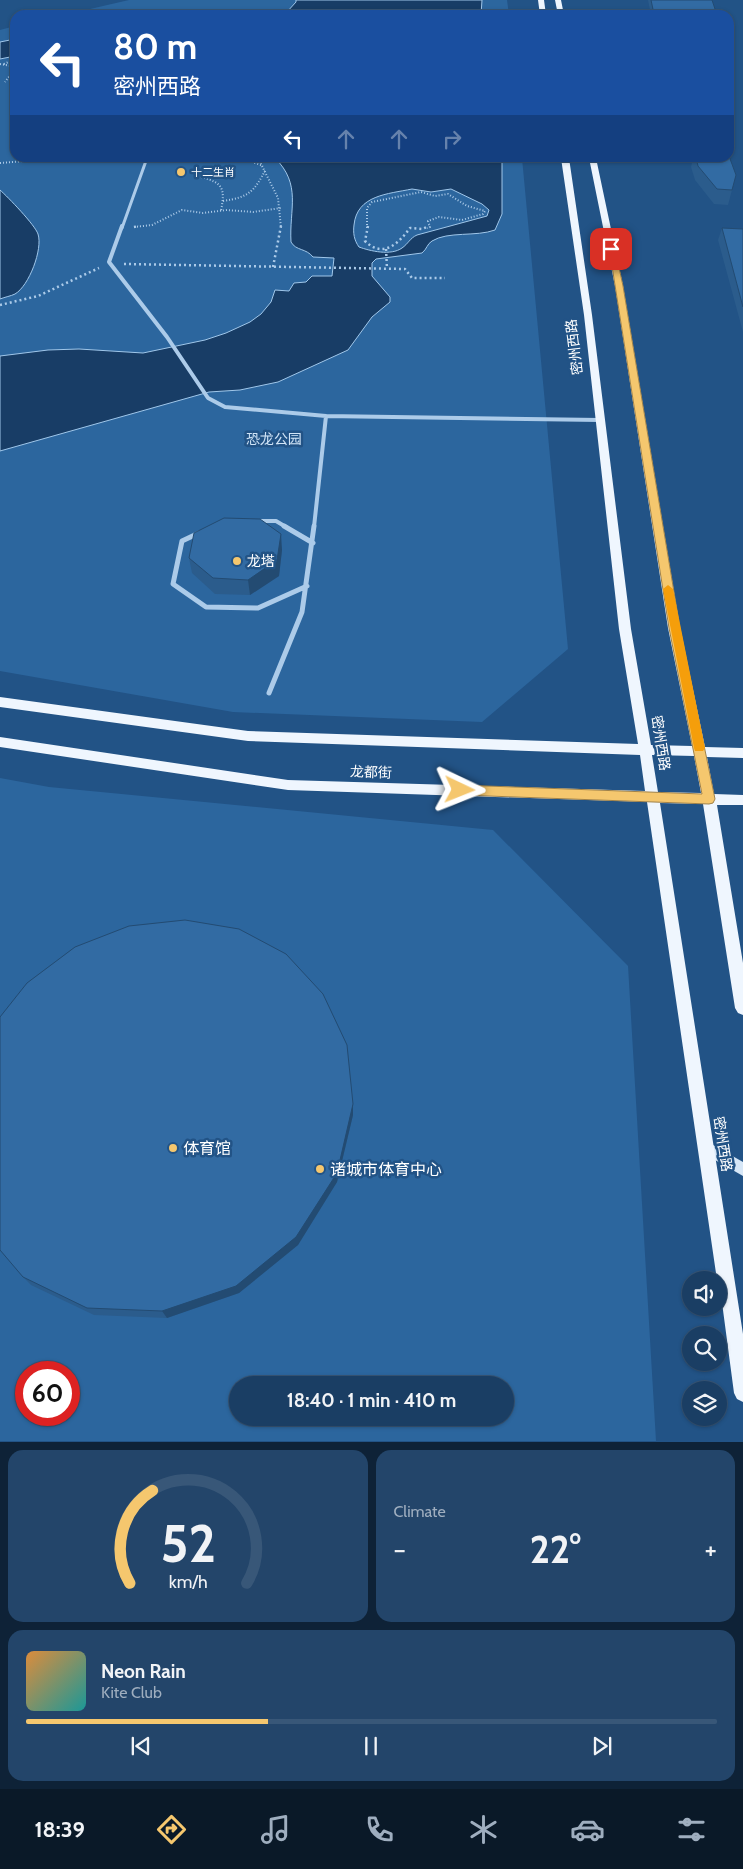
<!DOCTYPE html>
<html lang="en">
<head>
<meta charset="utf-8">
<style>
  body { margin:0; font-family:Cabin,"Noto Sans SC",sans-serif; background:#23456a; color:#f1f3f6; height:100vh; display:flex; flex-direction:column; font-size:19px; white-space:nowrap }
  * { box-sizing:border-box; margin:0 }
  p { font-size:16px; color:#9faebf }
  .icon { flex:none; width:28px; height:28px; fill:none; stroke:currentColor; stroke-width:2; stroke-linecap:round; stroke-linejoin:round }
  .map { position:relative; height:1442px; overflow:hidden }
  .sheet { display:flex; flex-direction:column; gap:8px; padding:8px; background:#0e2237; flex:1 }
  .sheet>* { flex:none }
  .guide { position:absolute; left:10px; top:10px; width:724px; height:152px; border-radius:15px; box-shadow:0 1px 4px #0004,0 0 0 1px #385778; background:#1a4fa0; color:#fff; overflow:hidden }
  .buttons { position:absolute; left:682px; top:1271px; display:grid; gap:10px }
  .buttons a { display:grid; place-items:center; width:45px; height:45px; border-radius:50%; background:#1a3e64; box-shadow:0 1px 4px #0004,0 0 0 1px #385778; font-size:25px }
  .speed { position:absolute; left:15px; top:1361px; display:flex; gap:10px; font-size:25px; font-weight:700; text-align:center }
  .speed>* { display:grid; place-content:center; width:65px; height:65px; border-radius:50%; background:#1a3e64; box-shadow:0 1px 4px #0004,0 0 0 1px #385778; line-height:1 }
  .speed .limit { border:8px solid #d22; background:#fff; color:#111 }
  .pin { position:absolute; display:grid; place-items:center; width:42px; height:42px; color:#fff; margin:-21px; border-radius:10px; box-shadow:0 2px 8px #0006 }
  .me { position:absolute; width:55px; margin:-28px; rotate:92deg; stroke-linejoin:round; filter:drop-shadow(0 0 4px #0008) }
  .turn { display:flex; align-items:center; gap:18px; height:105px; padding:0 20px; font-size:22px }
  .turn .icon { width:65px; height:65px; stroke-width:2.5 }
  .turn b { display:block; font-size:35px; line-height:42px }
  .lanes { display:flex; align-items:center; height:48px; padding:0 20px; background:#0003; justify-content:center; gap:25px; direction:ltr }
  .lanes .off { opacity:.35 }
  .big { font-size:38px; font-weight:800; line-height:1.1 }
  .sheet .widget { flex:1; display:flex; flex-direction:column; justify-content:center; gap:8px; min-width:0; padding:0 18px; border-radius:15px; background:#23456a }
  .sheet .dial { align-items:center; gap:0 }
  .dial svg { height:130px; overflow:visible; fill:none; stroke:#385778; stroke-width:7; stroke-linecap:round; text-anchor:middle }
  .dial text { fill:#f1f3f6; stroke:none }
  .song { display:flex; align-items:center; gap:15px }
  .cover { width:60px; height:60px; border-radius:8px; background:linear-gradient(135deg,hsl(30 70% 55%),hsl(180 70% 35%)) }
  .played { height:5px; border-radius:2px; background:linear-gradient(90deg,#f5c76e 35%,#385778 35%) }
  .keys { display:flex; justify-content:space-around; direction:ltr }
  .heat { display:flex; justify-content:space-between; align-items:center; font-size:28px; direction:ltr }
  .sheet .tiles { flex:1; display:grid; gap:8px; grid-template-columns:1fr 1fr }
  .widget:last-child { grid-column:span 2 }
  .trip { position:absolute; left:229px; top:1376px; width:285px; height:50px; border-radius:25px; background:#1a3e64; box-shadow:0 1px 4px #0004,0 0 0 1px #385778; font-weight:800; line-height:50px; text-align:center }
  .menu { display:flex; height:80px; justify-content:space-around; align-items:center; background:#0a1928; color:#9faebf }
  .menu .icon { width:35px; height:35px }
  .menu .on { color:#f5c76e }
  .menu b { font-size:22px; color:#f1f3f6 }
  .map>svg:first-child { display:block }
  .green { fill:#2c669e; fill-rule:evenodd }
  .water { fill:#183d66; stroke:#a0c7ea; fill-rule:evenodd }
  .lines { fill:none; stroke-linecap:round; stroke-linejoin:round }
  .path-far1 { stroke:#accbe9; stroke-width:2; stroke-dasharray:1 2; stroke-linecap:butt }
  .path { stroke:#accbe9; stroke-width:2.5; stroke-dasharray:2 3; stroke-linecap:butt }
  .street-far2 { stroke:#accbe9; stroke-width:3 }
  .street-far1 { stroke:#accbe9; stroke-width:4 }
  .street { stroke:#accbe9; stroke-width:5 }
  .secondary { fill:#d7e7f7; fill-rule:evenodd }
  .primary { fill:#eff6fe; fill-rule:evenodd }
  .wall { fill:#2b5c8c }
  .shaded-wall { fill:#234b72 }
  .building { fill:#326ba3; stroke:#234b72 }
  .route { fill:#f5c76e; stroke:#9f8148 }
  .slow { fill:#f59e0b }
  .poi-dot { fill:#f5c76e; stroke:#225386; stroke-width:2 }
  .labels { text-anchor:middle; stroke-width:5; stroke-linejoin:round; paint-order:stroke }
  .far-poi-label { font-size:11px; fill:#fff; stroke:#225386; text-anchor:start }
  .street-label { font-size:14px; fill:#fff; stroke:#225386 }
  .park-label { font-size:14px; fill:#d0e4f7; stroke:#225386 }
  .poi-label { font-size:14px; fill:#fff; stroke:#225386; text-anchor:start }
  .near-poi-label { font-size:16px; fill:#fff; stroke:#225386; text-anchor:start }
</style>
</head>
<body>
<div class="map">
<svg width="743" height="1442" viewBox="0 0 743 1442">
  <rect width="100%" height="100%" fill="#225386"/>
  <path class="green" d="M129,0H507L509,15H64Z
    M15,26V158H522L568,649L482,722L233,712L0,671V30Z
    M0,778L49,787L493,830L628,966L656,1441H0ZM26,1372H69V1415H26ZM238,1385H505V1418H238Z"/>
  <path class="water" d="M296,0H482L481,15H280L286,13L296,2Z
    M15,39V56L0,59V42Z
    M275,158H502V214L495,230C476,237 448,231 432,241C427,244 427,249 422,253L376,259L372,263V276L390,297V302L372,317L348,350L278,382L240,390L209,392L0,451V356L48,350L79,349L143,353L205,340L226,333L250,322L261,314L271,302L275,290L289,291L294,283L306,282L312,276H332L334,258L313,257C306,248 296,251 291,242C289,209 302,185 275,158ZM412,189L431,192L451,189L482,204L489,210L487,216L417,235C410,238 408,244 402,248C391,256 370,251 359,247C354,240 353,233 354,225C357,195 388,194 412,189Z
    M0,190C8,197 35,225 38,234C43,249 29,286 15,294C11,296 5,297 0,299Z"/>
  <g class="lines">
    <path class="path-far1" d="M0,64L12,66V73L5,82
      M4,64L15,59
      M222,158L247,160L263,166
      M258,158L278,198L281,228
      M0,163L63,158
      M201,177C224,183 225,189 221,211
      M223,201C249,197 254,192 266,169
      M134,227L152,225L182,210L203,213L227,210L253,212L281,208
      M367,228V208L372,202L421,192L435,196L448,194L467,206L485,211L483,214L462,220L439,217L428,221L430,227L427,228"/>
    <path class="path" d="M368,226L365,241C383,259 399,243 410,228L422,229L429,226
      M134,227L139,226
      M386,249L387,269
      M124,264L405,269L412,278H445
      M273,267L281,226
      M0,305L38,296L99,268"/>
    <path class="street-far2" d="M122,228L147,158"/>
    <path class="street-far1" d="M122,226L109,262L167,337L208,398L225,407L326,416L600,420
      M257,521H276L286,527
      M314,527L326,416"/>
    <path class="street" d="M284,526L313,543
      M199,533L182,541L173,584L206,607L258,608L307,586
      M269,693L302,612L314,526"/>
    <path class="secondary" d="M706,1141L743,1162V1176L701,1152L700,1147L701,1142Z"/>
    <path class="primary" d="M538,0H544L546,15H540Z
      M555,0H561L564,15H558Z
      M561,158H569L592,315L631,629L651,745L692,746L668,628L615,286L589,158H596L623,286L680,628L705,747L743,748V758L707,757L714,794L743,795V805H717L743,963V1015L738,1013L735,1008L703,804L660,803L743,1334V1402L737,1399L734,1393L719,1280H717L647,802L288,790L0,747V737L288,780L645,791L640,755L248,741L0,707V697L248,731L638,744L619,629L584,315ZM652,755L694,756L701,793L658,792Z"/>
  </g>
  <path class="wall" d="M648,0H712L717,15H651Z
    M693,158H729L732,190L728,205L714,204L695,180L691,167Z
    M722,228L743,229V332L718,240Z
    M282,550L279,576L250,595L215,594L192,573L189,558Z
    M353,1115L337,1182L298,1245L239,1293L167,1318L94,1315L31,1285L23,1277Z"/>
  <path class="shaded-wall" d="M281,534L282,550L279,576L250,595L248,580Z
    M353,1104V1115L337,1182L298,1245L239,1293L167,1318L162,1311Z"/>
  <path class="building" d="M651,0H712L717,15L654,14Z
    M729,156L736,175L732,190L717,189L698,166L696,158H729Z
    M722,228L743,229V307Z
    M224,518L260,519L281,534L277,560L248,580L213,578L189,558L194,533Z
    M185,920L239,929L286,954L323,994L347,1045L353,1104L337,1173L296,1237L236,1286L162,1311L87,1308L23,1277L0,1250V1017L27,983L75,947L129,926Z"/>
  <path class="route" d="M609,247L615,249L623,286L680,628L715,799L713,803L709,804L460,795L456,794L454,790L456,787L460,785L702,794L669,628Z"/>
  <path class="slow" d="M668,585L673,589L705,748L703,751H695L694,748L663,589Z"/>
  <g class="poi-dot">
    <circle cx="181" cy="172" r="5"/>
    <circle cx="237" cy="561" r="5"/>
    <circle cx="173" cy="1148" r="5"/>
    <circle cx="320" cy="1169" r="5"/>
  </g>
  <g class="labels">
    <g class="far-poi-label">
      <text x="191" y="176">十二生肖</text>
    </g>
    <g class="street-label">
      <text transform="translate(574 347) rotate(-97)" y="5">密州西路</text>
      <text transform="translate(661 743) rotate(81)" y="5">密州西路</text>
      <text transform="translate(371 772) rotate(2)" y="5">龙都街</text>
      <text transform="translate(723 1144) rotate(81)" y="5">密州西路</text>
    </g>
    <g class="park-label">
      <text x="274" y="444">恐龙公园</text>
    </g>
    <g class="poi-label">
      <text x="247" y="566">龙塔</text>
    </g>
    <g class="near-poi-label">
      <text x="183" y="1154">体育馆</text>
      <text x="330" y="1175">诸城市体育中心</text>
    </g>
  </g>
</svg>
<div class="buttons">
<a><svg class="icon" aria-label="sound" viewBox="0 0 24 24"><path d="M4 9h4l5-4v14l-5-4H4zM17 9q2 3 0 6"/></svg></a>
<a><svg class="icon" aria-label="search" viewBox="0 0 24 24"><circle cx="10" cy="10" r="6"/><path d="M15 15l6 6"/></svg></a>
<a><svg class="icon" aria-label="layers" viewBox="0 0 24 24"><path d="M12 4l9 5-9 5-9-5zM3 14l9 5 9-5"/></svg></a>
</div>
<div class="speed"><div class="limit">60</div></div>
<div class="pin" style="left:611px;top:249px;background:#d93025"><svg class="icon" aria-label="arrive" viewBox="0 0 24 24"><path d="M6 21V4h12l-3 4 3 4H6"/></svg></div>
<svg class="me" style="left:460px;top:790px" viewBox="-20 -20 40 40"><path d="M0-17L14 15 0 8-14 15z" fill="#f5c76e" stroke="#fff" stroke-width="4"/></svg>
<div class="trip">18:40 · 1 min · 410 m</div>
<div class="guide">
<div class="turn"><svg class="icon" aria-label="left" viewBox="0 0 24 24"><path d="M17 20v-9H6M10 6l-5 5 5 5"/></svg><div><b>80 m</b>密州西路</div></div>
<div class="lanes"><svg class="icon" aria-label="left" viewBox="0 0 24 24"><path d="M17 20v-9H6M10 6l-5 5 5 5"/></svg><svg class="icon off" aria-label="ahead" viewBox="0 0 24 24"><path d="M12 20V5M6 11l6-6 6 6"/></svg><svg class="icon off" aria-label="ahead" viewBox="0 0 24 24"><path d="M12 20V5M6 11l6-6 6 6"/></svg><svg class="icon off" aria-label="right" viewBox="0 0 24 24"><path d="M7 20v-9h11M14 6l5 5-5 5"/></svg></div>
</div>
</div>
<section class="sheet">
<div class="tiles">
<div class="widget dial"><svg viewBox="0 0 100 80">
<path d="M14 69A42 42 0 1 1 86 69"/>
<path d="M14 69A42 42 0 0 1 28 12" stroke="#f5c76e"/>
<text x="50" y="56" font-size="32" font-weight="700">52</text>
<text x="50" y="72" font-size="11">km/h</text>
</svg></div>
<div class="widget"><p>Climate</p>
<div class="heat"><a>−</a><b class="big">22°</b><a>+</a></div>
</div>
<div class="widget">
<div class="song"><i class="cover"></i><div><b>Neon Rain</b><p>Kite Club</p></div></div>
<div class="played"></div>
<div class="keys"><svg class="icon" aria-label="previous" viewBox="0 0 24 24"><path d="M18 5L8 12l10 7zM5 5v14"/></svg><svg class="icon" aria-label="pause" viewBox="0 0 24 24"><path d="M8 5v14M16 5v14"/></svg><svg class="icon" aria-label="next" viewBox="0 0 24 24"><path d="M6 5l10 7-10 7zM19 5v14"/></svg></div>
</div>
</div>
</section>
<nav class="menu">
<b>18:39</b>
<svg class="icon on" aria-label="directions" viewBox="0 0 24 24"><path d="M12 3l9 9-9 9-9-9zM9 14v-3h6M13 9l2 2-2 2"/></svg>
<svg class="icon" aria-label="music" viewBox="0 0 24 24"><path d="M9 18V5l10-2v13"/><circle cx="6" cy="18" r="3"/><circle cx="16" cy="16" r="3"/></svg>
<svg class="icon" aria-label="phone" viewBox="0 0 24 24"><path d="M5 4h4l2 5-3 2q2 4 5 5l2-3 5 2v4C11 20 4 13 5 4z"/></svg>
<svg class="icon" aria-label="climate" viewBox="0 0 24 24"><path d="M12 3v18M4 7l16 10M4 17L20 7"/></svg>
<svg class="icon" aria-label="car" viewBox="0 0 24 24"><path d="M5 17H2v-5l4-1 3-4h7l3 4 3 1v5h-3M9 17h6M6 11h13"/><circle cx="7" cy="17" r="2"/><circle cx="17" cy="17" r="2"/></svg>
<svg class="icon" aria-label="filters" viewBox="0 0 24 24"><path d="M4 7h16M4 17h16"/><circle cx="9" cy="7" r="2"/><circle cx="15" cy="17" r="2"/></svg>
</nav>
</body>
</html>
